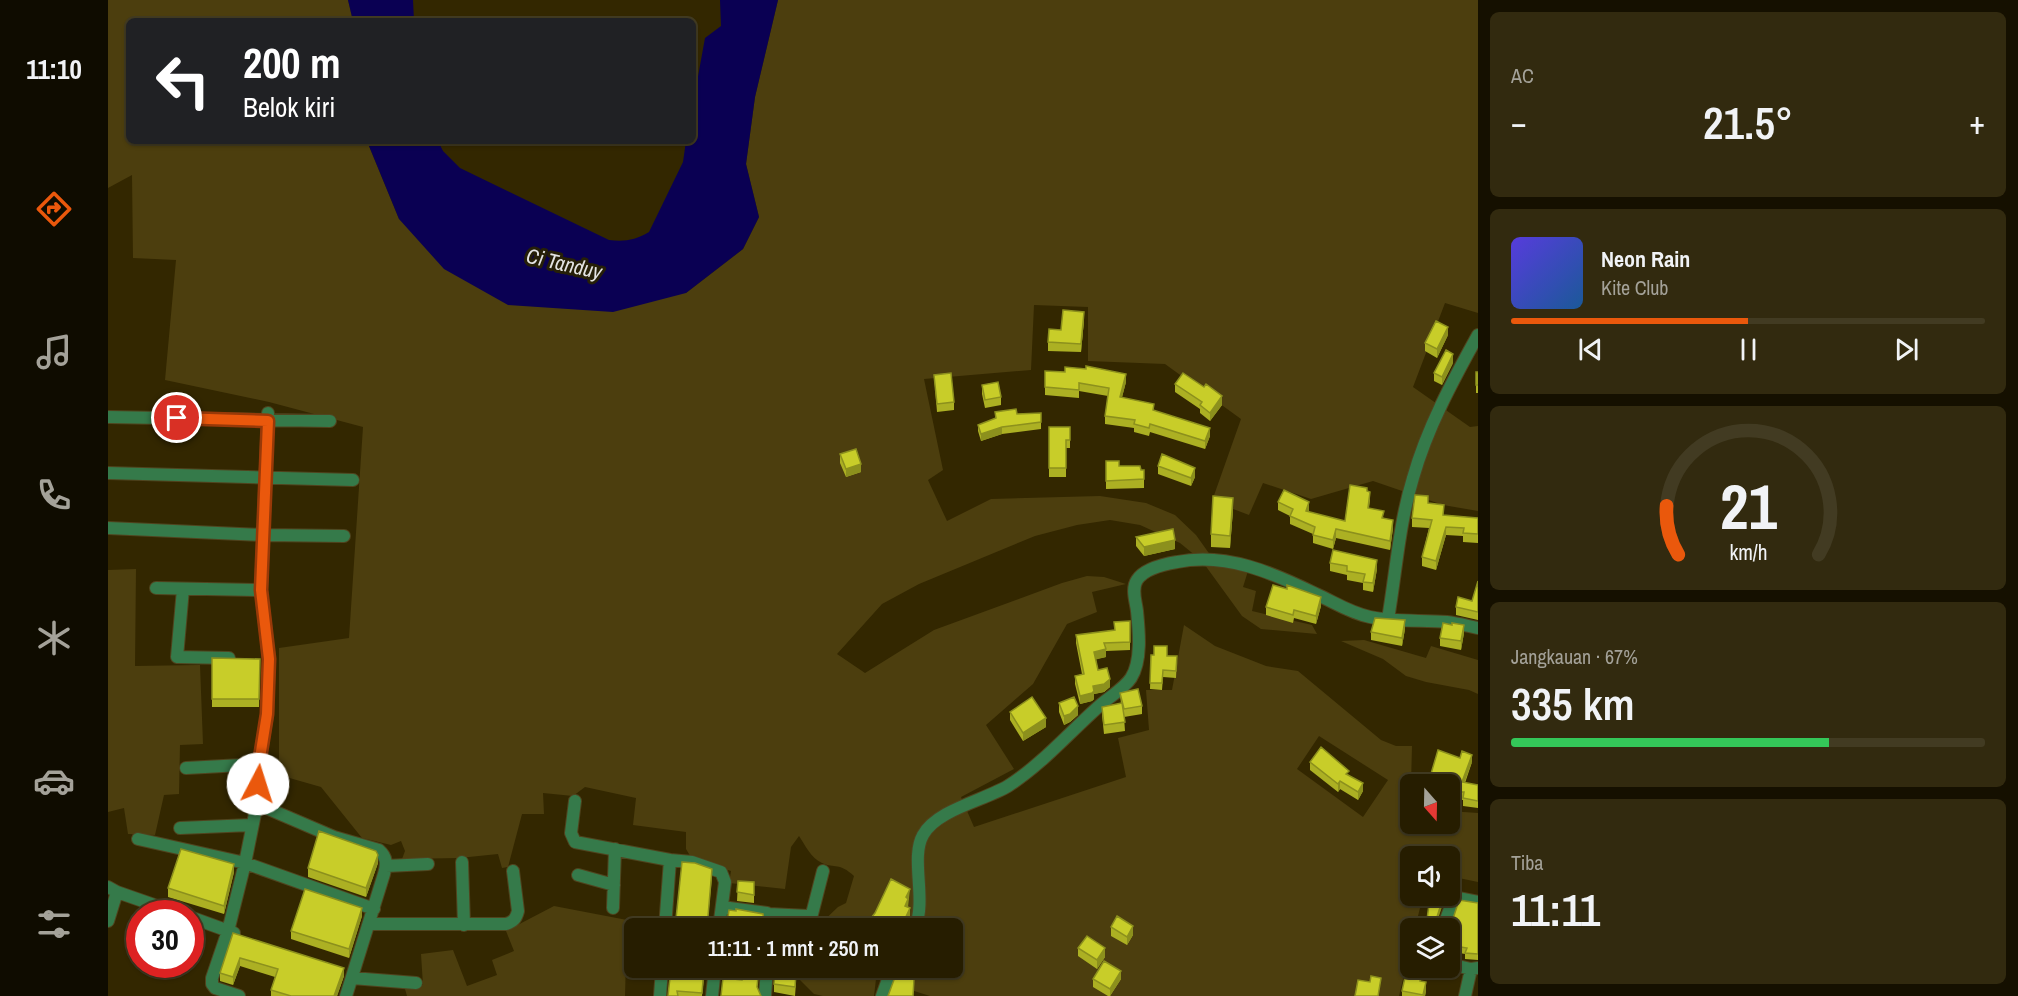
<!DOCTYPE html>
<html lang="id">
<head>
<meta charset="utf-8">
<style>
  body { margin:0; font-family:"Archivo Narrow",sans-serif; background:#322a0f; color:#f1f3f6; height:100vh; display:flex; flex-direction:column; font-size:22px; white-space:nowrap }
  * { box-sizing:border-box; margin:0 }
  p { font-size:20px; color:#a4a299 }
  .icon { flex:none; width:33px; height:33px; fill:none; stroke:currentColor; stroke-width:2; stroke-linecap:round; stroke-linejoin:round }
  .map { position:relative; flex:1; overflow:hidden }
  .drawer { display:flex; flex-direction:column; gap:12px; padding:12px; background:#151000; width:540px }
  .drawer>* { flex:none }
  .top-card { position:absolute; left:18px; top:18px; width:570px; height:126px; border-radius:9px; box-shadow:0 2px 4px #0004,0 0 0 2px #423b22; background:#202124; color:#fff; overflow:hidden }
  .needle { width:39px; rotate:160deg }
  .fabs { position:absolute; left:1292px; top:774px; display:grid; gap:12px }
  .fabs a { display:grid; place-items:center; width:60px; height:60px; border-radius:9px; background:#261d00; box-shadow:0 2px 4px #0004,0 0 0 2px #423b22; font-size:30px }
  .speed { position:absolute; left:18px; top:900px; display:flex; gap:12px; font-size:30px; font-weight:700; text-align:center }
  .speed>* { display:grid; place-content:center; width:78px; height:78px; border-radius:50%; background:#261d00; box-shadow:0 2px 4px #0004,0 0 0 2px #423b22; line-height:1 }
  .speed .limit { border:9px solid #d22; background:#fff; color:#111 }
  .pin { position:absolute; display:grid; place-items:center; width:51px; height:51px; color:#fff; margin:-26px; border:3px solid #fff; border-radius:50%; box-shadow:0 2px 6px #0007 }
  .me { position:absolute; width:66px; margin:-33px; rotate:5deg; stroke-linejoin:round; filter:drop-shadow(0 0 4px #0008) }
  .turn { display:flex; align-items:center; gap:21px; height:126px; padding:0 18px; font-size:27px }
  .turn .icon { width:78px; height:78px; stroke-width:2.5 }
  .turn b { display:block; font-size:42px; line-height:51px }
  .big { font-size:45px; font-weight:600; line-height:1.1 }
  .drawer .tile { flex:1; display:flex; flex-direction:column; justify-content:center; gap:9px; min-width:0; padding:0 21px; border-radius:9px; background:#322a0f }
  .drawer .dial { align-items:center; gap:0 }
  .dial svg { height:156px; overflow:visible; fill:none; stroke:#423b22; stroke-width:7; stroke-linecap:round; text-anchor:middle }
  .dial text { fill:#f1f3f6; stroke:none }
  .song { display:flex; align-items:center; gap:18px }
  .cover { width:72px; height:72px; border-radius:9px; background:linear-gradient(135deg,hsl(250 70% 55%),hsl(210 70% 35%)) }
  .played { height:6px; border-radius:3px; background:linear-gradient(90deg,#ea580c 50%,#423b22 50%) }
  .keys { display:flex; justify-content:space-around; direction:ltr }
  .heat { display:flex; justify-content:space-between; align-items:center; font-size:33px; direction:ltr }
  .charge { height:9px; border-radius:4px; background:linear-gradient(90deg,#34c759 67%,#423b22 0) }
  .trip { position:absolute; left:516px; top:918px; width:339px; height:60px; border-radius:9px; background:#261d00; box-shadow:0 2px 4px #0004,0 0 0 2px #423b22; font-weight:600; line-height:60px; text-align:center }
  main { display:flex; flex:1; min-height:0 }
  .tab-bar { display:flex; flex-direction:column; width:108px; justify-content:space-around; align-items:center; background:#0f0c00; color:#a4a299 }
  .tab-bar .icon { width:42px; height:42px }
  .tab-bar .on { color:#ea580c }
  .tab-bar b { font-size:27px; color:#f1f3f6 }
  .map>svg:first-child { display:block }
  .green { fill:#4c3e0e; fill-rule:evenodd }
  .water { fill:#0a0053 }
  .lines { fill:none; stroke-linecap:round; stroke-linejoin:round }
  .street-casing { stroke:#50441e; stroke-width:14 }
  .street { stroke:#357a4a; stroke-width:12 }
  .wall { fill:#acb023 }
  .shaded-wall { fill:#8c901d }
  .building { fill:#c8cd29; stroke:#8c901d; stroke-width:1.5 }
  .route-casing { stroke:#983908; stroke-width:15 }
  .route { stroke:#ea580c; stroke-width:10 }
  .labels { text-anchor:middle; stroke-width:6; stroke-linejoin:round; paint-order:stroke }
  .water-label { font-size:21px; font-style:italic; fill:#e4e4e4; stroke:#261f08 }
</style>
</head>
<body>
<main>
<nav class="tab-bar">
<b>11:10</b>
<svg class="icon on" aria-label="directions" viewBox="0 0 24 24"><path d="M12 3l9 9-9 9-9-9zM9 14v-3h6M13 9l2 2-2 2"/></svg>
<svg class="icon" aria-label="music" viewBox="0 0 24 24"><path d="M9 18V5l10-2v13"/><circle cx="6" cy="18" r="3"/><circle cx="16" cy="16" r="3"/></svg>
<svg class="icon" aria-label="phone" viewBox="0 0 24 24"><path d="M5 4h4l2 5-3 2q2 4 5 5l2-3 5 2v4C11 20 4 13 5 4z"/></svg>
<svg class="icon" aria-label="climate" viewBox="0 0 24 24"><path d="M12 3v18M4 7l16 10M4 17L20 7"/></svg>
<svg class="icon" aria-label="car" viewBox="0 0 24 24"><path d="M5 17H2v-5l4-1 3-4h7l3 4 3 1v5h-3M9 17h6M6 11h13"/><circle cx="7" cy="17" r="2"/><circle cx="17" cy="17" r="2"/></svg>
<svg class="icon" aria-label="filters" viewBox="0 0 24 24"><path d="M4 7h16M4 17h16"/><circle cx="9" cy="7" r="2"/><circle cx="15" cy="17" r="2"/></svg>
</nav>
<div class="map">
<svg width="1370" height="996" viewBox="0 0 1370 996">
  <rect width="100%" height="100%" fill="#332700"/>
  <path class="green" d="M0,0H240L245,21H21V141H262L261,146L291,219L578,293L635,249L651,217L638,164L647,97L670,0H1370V313L1337,303L1305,387L1362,427L1370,426V511L1335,505L1265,481L1203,499L1155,483L1141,515L1104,501L1133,419L1057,364L980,361V307L926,305L923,370L816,379L835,470L820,480L839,521L883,499L992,496L1038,503L1067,515L1088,535L1110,566L1140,571L1135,587L1148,591L1144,611L1204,625L1209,634L1153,629L1134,616L1094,561L1072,543L1032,525L1002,520L969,525L927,536L811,584L774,604L729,654L757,673L826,630L954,583L979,576L996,577L1018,584L984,592L989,612L959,624L925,684L878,725L906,769L853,797L866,827L1018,777L1010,738L1041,730L1038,690H1064L1076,625L1107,646L1158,666L1190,671L1273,740L1288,746H1304L1302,824H1341V811L1370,813V882L1341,876V856H1302V896H1315L1307,928H1302V950L1291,996H822L768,979L766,996H715L706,994L689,977L694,968H844V928H708L730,907L738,903L746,876C731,862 727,869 714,863C703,858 697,845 691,836L683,847L677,889L621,883L623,871L584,859L578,849V832L525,825L528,798L477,787L465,796L435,793L436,814H414L400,867L394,868L390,854L351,858L294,859L297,851L293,841L283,845L254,838L213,787L171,775V648L241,638L255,427L161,402L57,380L68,260L25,258L24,175L0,188ZM1211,736L1280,780L1255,817L1189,769Z
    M28,569L27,666L92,665L95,744L72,745L71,794L56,795L47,835L20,834L16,808L0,812V570Z
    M1256,640L1318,658L1323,646L1370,660V694L1361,690L1318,682L1298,676L1275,659L1233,641Z
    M446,906L519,920L517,996H299L297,989L315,985L313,954L345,950L359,986L389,975L384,960L406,951L398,931Z"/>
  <path class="water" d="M240,0H305L306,21H245Z
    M612,0H670L647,97L638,164L651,217L635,249L578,293L505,312L400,305L336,269L291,219L261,146L262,141H330L335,151L352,168L501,240C517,242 527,240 541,232L575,162L578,141H585V104L597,38L613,26Z"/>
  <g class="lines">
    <defs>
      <path id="street" d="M0,417L222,421
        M0,473L245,480
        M0,528L156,535L236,536
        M48,588L153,590
        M75,589L69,657L121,658
        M1280,619C1288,572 1291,524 1305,478C1319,428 1345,380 1370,335
        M78,768L151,764
        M467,801L463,833L467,842L562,860L557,928
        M149,804L226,837L271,850C279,857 279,864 276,874L238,996
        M72,828L143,825
        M30,839L137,863L266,909
        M562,860L584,862L613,872L617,882L611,928
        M354,862L356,925
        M278,866L320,864
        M470,875L506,885
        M0,887L9,892L72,914
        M614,907L659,913L663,918V928
        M505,908L507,849
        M661,914L700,916L704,914L715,871
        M82,917L126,933
        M0,921L9,892
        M261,924H398C405,922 408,919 410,911L405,871
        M807,928C819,899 802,858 815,835C828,810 877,800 900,786C933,765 960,734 989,708C999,698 1015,690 1023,678C1034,661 1031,631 1029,611C1028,602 1023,589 1029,580C1036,569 1057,564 1069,562C1118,552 1165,573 1208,594C1226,602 1242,613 1262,617C1287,622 1314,620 1339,622C1349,623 1360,626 1370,628
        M1335,928L1346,897L1370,902
        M1341,964L1363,969L1370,968
        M244,978L308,983
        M131,996L107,988L104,984V978L120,931L137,863L149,804L151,764L159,715L161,659L153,590L160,413
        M552,996L554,968
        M604,996L607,968
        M657,996L659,968
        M774,996L784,968
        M1357,996L1363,969"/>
    </defs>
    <use href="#street" class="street-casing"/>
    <use href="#street" class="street"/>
  </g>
  <path class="wall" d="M976,320L973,352L940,351V342Z
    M1340,335L1329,358L1317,351V343Z
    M1345,363L1334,385L1326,381V373Z
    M937,371L1018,382L1014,397L1046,410L1102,436L1097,449L1042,432L1041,436L1026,432V428L997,424V416L1000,396L971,391V398L937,395Z
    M1368,372H1370V393H1368Z
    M826,375L846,402V410L829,412Z
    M1067,384L1114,405L1102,421L1092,413V409L1067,392Z
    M874,385L893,397V405L877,408L874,394Z
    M887,412L909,414L933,413V429L894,434L873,441L870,431V425L887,419Z
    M941,427H962V448H958V477H941Z
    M732,454L753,472L738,477L732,463Z
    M998,461L1011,466L1033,470L1036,479V488L998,489Z
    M1050,466L1087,477L1083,486L1050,474Z
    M1259,491L1262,500L1261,508L1276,518L1285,528L1282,550L1228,538L1225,549L1205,543V534L1182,524V516L1170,510V502L1201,511V512L1237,521Z
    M1320,503L1336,515L1370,518V543L1355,542V536L1338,535L1328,570L1314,566V557L1321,528L1304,527V518Z
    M1125,510L1122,548L1103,547V534Z
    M1028,537L1067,549L1036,556L1028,546Z
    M1222,563L1269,569L1265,592L1255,590V583L1239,580V575L1222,571Z
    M1370,581V620L1348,615V607L1364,601Z
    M1213,606L1208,624L1186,618L1185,623L1158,615V607Z
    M1022,621V650L998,651V657L988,659L990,670L1002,687L996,692L986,694V699L984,701L972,704L967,684V676L974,674L968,643V635L1006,630Z
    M1297,629L1294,646L1263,640V632Z
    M1356,633L1353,650L1332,646V638Z
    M1043,655L1069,656L1068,678L1055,677L1054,690L1042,689Z
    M104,658L152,659L151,707H104Z
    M1012,693L1034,706V714L1016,717L1017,731L996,734L994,715V707L1013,704Z
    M951,703L970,715L962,722L956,725L951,712Z
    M902,712L938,727L915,741L902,720Z
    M1202,762L1241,775L1255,791L1250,800L1232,789L1230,792L1202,770Z
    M1364,762L1357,783L1370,785V808L1355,806V800L1341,799V784Z
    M270,863L258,897L200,877V868Z
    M126,872L116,914L60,897V888Z
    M630,881L646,882V903L629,901Z
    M1370,903V960L1357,959V954L1341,951V928H1340Z
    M254,916L241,958L183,939V931Z
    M619,923H656L662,928H688H619Z
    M1003,927L1025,935L1019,945L1003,936Z
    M125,933L236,976L229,996H163V990L167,977L132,966L125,985L112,981V973Z
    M970,948L997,957L989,969L970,956Z
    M563,968H597L594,996H560Z
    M1302,968H1330V972L1314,969L1313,981L1318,991L1317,996H1294V991Z
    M985,979H1013L1002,996H1000L985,987Z
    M688,983L687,996L666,992V984Z"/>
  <path class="shaded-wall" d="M976,312V320L973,352V344Z
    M1340,327V335L1329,358V349Z
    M1345,354V363L1334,385V377Z
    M1018,374V382L1012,405V397Z
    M1114,396V405L1102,421V413Z
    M894,427V434L873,441V434Z
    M1102,428V436L1097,449V441Z
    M753,464V472L738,477V469Z
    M1087,468V477L1083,486V478Z
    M1125,498V510L1122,548V536Z
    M1201,502V511L1198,519V511Z
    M1285,520V528L1282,550V541Z
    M1338,527V535L1328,570V561Z
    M1228,529V538L1225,549V540Z
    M1067,540V549L1036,556V547Z
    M1269,560V569L1265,592V583Z
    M1213,597V606L1208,624V616Z
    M1297,620V629L1294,646V638Z
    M1356,625V633L1353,650V641Z
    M998,649V657L986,660V652Z
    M1002,679V687L996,692L986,694V699L984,701L972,704V696L985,686Z
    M970,706V715L962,722L956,725V716Z
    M938,718V727L915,741V733Z
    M1364,755V762L1354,789V782Z
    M1232,781V789L1230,792V784Z
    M1255,783V791L1250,800V792Z
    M270,855V863L258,897V888Z
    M126,864V872L116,914V906Z
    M604,869V878L599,928Z
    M802,889L800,907L797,914L798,897Z
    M1335,898V904L1327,928V923Z
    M254,908V916L241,958V949Z
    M802,908V917L797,928H790Z
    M1025,926V935L1019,945V937Z
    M997,948V957L989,969V960Z
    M132,958V966L125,985V977Z
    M236,968V976L229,996H226Z
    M1013,971V979L1002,996V989Z
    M1318,982V991L1317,996H1315Z"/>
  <path class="building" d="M955,310L976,312L973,344L940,342L941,329L953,330Z
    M1328,321L1340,327L1329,349L1317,343Z
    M1338,350L1345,354L1334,377L1326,373Z
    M978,366L1018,374L1012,397L1046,404L1045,410L1102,428L1097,441L1042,424L1041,428L1026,424L1027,420L997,416L1001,388L971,383V390L937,387V371L957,372V367L978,369Z
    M1368,372H1370V385H1368Z
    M843,373L846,402L829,404L826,375Z
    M1075,373L1096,387L1098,384L1114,396L1102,413L1092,405L1094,402L1067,384Z
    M890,382L893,397L877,400L874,385Z
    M908,409L909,414L933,413V422L894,427L873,434L870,425L888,418L887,412Z
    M941,427H962V440H958V468H941Z
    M748,449L753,464L738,469L732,454Z
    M1054,454L1087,468L1083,478L1050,466Z
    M998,461H1011V466H1032L1033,470H1036V479L998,481Z
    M1242,485L1259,488V491L1262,492L1260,508L1276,511L1274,518L1285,520L1282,541L1228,529L1225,540L1205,535L1207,527L1182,516L1185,509L1170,502L1176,490L1201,502L1198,511L1237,521Z
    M1307,495L1320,496V503L1336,505L1335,515L1370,518V534L1355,533L1356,528L1338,527L1328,561L1314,557L1324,520L1304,518Z
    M1105,496L1125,498L1122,536L1103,534Z
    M1065,529L1067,540L1036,547L1028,537Z
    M1225,550L1269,560L1265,583L1255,582L1257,574L1239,571V566L1222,563Z
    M1370,581V612L1348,607L1350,597L1364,601Z
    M1165,585L1179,589V585L1213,597L1208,616L1186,610L1185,615L1158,607Z
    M1267,618L1297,620L1294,638L1263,632Z
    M1022,621V642L996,643L998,649L986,652L990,670L999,668L1002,679L996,684L985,686L986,691L984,693L972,696L967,676L976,674L968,635L1007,630L1006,622Z
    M1335,623L1344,625V623L1356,625L1353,641L1332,638Z
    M1046,646H1059V656H1069L1068,671L1055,670L1054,683H1042L1043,655H1046Z
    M104,658L152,659L151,699H104Z
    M1030,689L1034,706L1016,709L1012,693Z
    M924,697L938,718L915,733L902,712Z
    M966,697L970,706L962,714L956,716L951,703Z
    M1014,703L1017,722L996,725L994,707Z
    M1213,747L1241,771L1238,774L1255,783L1250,792L1232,781L1230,784L1202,762Z
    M1330,750L1352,758L1354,751L1364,755L1354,782L1370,785V801L1355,798L1356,792H1341V784H1320Z
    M211,831L268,851L270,855L258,888L200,868Z
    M73,849L126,864L116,906L60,888Z
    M574,862L587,863L604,869L599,928H567Z
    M783,879L802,889L798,897L800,899L797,906L802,908L795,923L790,928H755L767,913Z
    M630,881L646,882V895L629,892Z
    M197,889L254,908L241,949L183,931Z
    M1322,896L1335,898L1327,923L1332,928H1318Z
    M1351,900L1370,903V954L1357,953L1359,948L1341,945V928H1338H1340L1343,925Z
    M628,909L655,914L656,923L662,928L669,925L688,928H636V924L619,923L621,910L628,911Z
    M1009,916L1025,926L1019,937L1003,927Z
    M125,933L236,968L226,996H183L163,990L170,969L132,958L125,977L112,973Z
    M979,936L997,948L989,960L970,948Z
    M996,961L1013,971L1002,989L985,979Z
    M1300,964H1302V968H1314L1312,981L1318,982L1315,995L1294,991Z
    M563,968H596L594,993L569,991L570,996H560Z
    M635,968H651L649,987L653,996H613L615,978L634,980Z
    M667,970L688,974L687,987L666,984Z
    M1263,976L1273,978L1270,996H1247L1250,980L1262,982Z
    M787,977L806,979L805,996H780Z"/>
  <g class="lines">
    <defs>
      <path id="route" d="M69,418L160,421L153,590L161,659L159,714L151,764L150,784"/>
    </defs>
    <use href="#route" class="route-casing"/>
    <use href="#route" class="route"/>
  </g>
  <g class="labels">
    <g class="water-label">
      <text transform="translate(456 264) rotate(13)" y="7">Ci Tanduy</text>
    </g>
  </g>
</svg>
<div class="fabs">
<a><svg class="needle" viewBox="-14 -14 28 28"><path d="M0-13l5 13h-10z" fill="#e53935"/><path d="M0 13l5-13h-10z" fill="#a4a299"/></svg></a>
<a><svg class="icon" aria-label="sound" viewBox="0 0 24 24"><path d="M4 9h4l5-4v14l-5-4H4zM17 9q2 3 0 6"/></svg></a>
<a><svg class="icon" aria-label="layers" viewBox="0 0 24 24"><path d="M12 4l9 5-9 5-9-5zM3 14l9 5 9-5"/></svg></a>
</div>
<div class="speed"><div class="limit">30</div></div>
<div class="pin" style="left:69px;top:418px;background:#d93025"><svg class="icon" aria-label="arrive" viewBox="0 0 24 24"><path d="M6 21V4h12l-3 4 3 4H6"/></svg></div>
<svg class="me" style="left:150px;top:784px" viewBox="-20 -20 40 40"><circle r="19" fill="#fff"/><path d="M0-13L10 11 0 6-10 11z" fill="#ea580c"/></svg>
<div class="trip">11:11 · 1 mnt · 250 m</div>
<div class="top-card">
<div class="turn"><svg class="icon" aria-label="left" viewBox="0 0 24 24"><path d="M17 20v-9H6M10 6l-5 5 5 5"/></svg><div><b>200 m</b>Belok kiri</div></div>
</div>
</div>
<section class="drawer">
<div class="tile"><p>AC</p>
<div class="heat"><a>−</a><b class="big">21.5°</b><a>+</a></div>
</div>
<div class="tile">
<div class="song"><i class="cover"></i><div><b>Neon Rain</b><p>Kite Club</p></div></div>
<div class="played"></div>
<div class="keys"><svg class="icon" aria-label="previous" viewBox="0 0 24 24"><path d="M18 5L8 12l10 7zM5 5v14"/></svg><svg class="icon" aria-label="pause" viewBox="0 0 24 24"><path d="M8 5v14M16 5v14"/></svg><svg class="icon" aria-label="next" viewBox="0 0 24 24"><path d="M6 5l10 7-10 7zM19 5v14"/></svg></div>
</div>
<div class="tile dial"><svg viewBox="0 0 100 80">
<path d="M14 69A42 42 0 1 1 86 69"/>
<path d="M14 69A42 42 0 0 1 8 44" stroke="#ea580c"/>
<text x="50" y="56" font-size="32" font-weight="700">21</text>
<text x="50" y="72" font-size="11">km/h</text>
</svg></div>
<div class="tile"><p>Jangkauan · 67%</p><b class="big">335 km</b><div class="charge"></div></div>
<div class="tile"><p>Tiba</p><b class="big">11:11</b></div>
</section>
</main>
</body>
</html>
